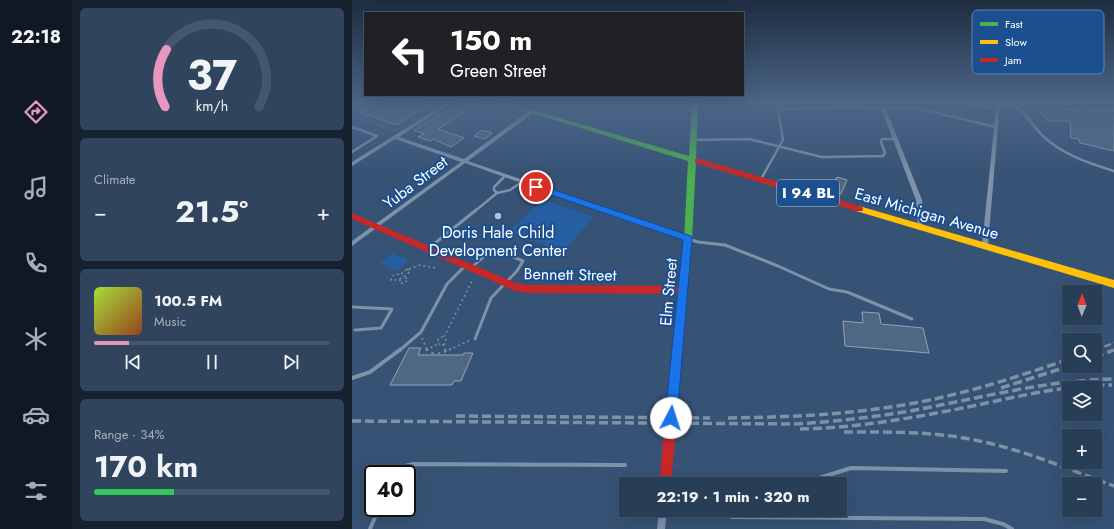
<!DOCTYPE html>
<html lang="en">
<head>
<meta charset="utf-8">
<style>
  body { margin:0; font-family:Jost,sans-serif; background:#30455d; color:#f1f3f6; height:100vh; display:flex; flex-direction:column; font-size:15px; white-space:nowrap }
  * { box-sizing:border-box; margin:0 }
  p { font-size:13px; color:#a5aeba }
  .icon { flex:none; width:22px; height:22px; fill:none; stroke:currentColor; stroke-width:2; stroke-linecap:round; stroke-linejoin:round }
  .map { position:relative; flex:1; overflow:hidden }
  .side { display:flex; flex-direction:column; gap:8px; padding:8px; background:#162230; width:280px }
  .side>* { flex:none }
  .top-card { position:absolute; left:12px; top:12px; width:380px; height:84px; border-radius:0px; box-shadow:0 4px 16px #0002,0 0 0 1px #44576d; background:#202124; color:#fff; overflow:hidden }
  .needle { width:26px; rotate:1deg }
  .tools { position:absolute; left:710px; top:285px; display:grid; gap:8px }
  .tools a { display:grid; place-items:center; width:40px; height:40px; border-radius:0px; background:#283e57; box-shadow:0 4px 16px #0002,0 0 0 1px #44576d; font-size:20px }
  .speed { position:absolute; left:12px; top:465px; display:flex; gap:8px; font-size:20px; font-weight:700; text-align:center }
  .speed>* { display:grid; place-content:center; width:52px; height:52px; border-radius:50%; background:#283e57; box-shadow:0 4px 16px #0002,0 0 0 1px #44576d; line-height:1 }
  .speed .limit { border:2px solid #111; border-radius:6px; background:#fff; color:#111 }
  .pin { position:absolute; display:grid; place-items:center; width:34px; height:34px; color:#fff; margin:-17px; border:2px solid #fff; border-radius:50%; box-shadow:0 1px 4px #0007 }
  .me { position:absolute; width:44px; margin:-22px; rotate:5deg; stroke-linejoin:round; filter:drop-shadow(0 0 3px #0008) }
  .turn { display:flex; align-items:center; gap:14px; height:84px; padding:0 20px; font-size:18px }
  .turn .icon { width:52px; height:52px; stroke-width:2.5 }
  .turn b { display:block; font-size:28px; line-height:34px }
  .big { font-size:30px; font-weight:700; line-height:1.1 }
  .side .tile { flex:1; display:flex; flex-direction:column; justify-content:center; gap:6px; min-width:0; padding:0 14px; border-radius:6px; background:#30455d }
  .side .dial { align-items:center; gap:0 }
  .dial svg { height:104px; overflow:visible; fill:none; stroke:#44576d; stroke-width:7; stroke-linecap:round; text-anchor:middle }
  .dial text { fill:#f1f3f6; stroke:none }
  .song { display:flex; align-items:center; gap:12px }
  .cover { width:48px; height:48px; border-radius:6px; background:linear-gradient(135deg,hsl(80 70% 55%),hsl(20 70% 35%)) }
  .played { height:4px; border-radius:2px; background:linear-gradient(90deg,#e797bd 15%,#44576d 15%) }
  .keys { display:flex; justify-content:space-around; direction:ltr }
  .heat { display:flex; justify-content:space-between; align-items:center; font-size:22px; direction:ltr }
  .charge { height:6px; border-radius:3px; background:linear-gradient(90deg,#34c759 34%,#44576d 0) }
  .trip { position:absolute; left:267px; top:477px; width:228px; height:40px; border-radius:0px; background:#283e57; box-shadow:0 4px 16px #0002,0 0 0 1px #44576d; font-weight:700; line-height:40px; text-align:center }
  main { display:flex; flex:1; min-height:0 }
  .menu { display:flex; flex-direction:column; width:72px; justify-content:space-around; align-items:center; background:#101923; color:#a5aeba }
  .menu .icon { width:28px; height:28px }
  .menu .current { color:#e797bd }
  .menu b { font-size:18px; color:#f1f3f6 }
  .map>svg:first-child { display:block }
  .green { fill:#265fa1 }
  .building { fill:#506783; stroke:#92a2b6 }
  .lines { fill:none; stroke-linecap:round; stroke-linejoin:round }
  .path-far2 { stroke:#7d92a8; stroke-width:1; stroke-dasharray:1.5 2.5; stroke-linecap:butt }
  .path-far1 { stroke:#7d92a8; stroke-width:1.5; stroke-dasharray:2 3; stroke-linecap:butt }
  .path { stroke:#7d92a8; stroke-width:2; stroke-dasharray:2.5 4; stroke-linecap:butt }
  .lane-far2 { stroke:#7d92a8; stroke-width:2.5 }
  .lane-far1 { stroke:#7d92a8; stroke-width:3 }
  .lane { stroke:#7d92a8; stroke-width:4 }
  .street { fill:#7d92a8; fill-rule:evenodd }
  .fast { fill:#4caf50; fill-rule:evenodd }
  .slow { fill:#ffc107; fill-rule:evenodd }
  .jam { fill:#c62828; fill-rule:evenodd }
  .rail-far1 { stroke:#7e92a7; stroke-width:2.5; stroke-dasharray:7 3; stroke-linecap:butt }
  .rail { stroke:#7e92a7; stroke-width:3.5; stroke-dasharray:9 4; stroke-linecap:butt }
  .route { fill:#1a73e8; stroke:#114b97 }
  .poi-dot { fill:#b9c2ce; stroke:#1b4f8f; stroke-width:1.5 }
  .labels { text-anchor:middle; stroke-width:4; stroke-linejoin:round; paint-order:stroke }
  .shield { fill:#1b4f8f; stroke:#bbcadd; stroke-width:1 }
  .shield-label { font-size:15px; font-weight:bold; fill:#fff }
  .street-label { font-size:16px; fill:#fff; stroke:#1b4f8f }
  .poi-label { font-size:16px; fill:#fff; stroke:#1b4f8f }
  .key { fill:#1b4f8f; stroke:#5f84b1; stroke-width:1 }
  .key-label { font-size:11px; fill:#fff }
</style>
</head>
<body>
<main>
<nav class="menu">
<b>22:18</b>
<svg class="icon current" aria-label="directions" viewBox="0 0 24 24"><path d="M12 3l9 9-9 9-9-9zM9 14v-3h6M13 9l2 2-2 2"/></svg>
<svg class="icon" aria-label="music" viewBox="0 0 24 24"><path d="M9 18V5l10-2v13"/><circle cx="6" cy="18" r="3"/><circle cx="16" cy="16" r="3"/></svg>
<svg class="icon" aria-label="phone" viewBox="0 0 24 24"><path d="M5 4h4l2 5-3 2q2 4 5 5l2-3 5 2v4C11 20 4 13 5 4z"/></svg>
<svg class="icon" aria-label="climate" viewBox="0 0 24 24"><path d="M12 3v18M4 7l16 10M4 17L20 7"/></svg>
<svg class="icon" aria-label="car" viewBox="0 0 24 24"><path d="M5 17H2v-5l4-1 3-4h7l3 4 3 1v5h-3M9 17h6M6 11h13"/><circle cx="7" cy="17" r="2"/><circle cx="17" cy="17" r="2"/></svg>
<svg class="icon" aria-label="filters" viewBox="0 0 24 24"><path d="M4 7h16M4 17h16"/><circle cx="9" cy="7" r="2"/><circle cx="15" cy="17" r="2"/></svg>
</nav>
<section class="side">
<div class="tile dial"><svg viewBox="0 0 100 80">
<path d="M14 69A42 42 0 1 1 86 69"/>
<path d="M14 69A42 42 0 0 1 15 25" stroke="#e797bd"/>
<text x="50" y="56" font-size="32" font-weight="700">37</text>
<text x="50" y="72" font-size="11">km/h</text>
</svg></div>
<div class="tile"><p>Climate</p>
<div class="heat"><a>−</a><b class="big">21.5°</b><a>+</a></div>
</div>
<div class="tile">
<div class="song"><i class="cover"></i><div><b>100.5 FM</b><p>Music</p></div></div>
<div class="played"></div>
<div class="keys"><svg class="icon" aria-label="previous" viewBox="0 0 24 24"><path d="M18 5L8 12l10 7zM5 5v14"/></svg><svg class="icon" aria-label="pause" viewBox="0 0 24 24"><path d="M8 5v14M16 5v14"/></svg><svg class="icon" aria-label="next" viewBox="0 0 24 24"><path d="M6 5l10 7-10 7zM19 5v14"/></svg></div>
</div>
<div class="tile"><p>Range · 34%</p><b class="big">170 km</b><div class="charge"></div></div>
</section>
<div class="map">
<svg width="762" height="529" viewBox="0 0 762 529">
  <rect width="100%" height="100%" fill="#365274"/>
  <path class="green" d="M191,199L242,217L211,252L157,231Z
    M40,253L51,258L53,257L56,261L45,271L28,263Z"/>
  <path class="building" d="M23,103H67L75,106L44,125L7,112Z
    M106,103H126L86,129L112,138L99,147L81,139L78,141L66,137L72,134L62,130Z
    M686,109L762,110V151L728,143L727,139L719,138L718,121H696Z
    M130,130L140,133L133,139L122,136Z
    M485,177L495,180L489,194L478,191Z
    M510,312L527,313L529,324L571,328L577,353L493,346L491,321L511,323Z
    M57,348H69L66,355H111L112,353H121L109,381H102L100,385H38Z"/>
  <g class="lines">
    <path class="path-far2" d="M0,116L44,131"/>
    <path class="path-far1" d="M55,269L58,271C53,277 47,281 39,280L40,276L45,274L48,275Z
      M57,269L68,265L81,268L85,265
      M48,279V283H53L56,279L52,277
      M92,337L120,281
      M86 341a4 4 0 1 1 8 0a4 4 0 1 1-8 0Z
      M70,338L75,350
      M91,344L93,350
      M74,350L86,344
      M97,350L119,340"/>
    <path class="path" d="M74,349C82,357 90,353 99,349
      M93,349L94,352
      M74,350L76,349"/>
    <path class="lane-far2" d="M616,103L646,109
      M646,104L668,108C675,117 682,127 690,135C709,154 736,163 762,171
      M668,108L672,103
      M426,109L497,107L531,108
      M0,127L25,136
      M341,140L397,139L470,157L531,156L533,153L529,142L530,139H543
      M0,152L25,136
      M409,179L431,140L425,103
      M145,193L142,190V187L153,176
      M123,211L145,193L158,190L170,182"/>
    <path class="lane-far1" d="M337,239L346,242L373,245L426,266L477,289L495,292L560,319
      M77,248L124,210
      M119,268L136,253L145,250L171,261L165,271L139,298L123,339
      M0,307L40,309L29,328L3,330
      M48,350L69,332L95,284L113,266"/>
    <path class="lane" d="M0,378L18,372L49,349
      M43,474L53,466L61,464L273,465
      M448,484L499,468L654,471
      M312,511L364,512L368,510
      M364,512L381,517L632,519L651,524L660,529
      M18,529L27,508"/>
    <path class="street" d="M0,103H6L0,106Z
      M94,103H99L47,137L112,159L177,111H181V113L116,161L338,237L339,239L338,241H334L113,163L0,246V241L109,162L43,139L0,166V162Z
      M644,103H648L636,245L633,247L630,245L642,128L564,109H534L570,200L572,220L570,227H566L564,200L529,108L531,107H564L642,125Z
      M307,510H315L313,529H305Z"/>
    <path class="fast" d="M147,103H157L337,156L340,103H346L344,158L350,161L349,163H344L340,239L333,305L330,306L327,305L325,302L332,239L336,161Z"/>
    <path class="slow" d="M507,206L762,280V288L504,211L503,209Z"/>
    <path class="jam" d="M343,159H349L510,207L511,209L510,211H504L343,163Z
      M0,213L164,283L177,285L331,286L334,287L336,290L334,293L331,294L177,293L163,291L0,219Z
      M330,298L333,299L335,302L319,484H307L325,302L327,299Z"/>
    <path class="rail-far1" d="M743,350L762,343"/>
    <path class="rail" d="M743,350L745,349
      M743,357L762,350
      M649,388L717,366
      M104,416L358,418
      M376,418C444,417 511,414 578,400C625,390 671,375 717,359
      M0,421L444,424C489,421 535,416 579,407C640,395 700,380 762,379
      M448,429C505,428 560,418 616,407C664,397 711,385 760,385
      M492,432C538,432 586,431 632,442C677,452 719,470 762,486"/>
  </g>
  <linearGradient id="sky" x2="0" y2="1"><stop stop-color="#1e2d40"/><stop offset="0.58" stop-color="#4c6688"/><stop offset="1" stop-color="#4c6688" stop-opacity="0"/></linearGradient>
  <rect width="762" height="177" fill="url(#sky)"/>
  <path class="route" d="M184,184L339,236L340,239L325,418L323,422L319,423L315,422L313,418L331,240L182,189L180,187Z"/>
  <circle class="poi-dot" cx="146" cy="216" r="4"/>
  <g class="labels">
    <rect class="shield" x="425" y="180" width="62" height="26" rx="3"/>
    <g class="shield-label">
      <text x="456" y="198">I 94 BL</text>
    </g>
    <g class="street-label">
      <text transform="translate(63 182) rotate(-37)" y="6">Yuba Street</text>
      <text transform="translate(575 213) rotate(16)" y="6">East Michigan Avenue</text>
      <text transform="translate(218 274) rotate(1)" y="6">Bennett Street</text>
      <text transform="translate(316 292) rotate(-85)" y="6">Elm Street</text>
    </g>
    <g class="poi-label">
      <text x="146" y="238">Doris Hale Child<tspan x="146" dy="18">Development Center</tspan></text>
    </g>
  </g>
  <rect x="620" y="10" width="132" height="64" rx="6" class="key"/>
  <rect x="628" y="22" width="18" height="4" fill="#4caf50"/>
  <rect x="628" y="40" width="18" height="4" fill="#ffc107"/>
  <rect x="628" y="58" width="18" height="4" fill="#c62828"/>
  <g class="key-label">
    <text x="653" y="28">Fast</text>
    <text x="653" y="46">Slow</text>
    <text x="653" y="64">Jam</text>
  </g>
</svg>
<div class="tools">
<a><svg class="needle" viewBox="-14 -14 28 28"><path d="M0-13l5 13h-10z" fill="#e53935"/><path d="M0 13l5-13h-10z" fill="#a5aeba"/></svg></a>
<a><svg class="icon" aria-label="search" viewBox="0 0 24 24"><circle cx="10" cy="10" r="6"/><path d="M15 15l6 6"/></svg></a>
<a><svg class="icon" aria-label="layers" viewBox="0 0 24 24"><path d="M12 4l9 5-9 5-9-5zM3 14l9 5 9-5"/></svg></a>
<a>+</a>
<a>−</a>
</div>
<div class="speed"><div class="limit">40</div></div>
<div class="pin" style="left:184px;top:187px;background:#d93025"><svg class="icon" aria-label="arrive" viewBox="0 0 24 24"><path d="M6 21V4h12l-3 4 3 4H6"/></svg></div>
<svg class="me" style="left:319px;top:418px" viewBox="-20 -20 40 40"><circle r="19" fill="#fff"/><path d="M0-13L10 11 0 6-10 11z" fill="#1a73e8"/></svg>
<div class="trip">22:19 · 1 min · 320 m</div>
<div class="top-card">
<div class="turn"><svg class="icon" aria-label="left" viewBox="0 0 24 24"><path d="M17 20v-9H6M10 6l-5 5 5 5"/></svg><div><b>150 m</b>Green Street</div></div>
</div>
</div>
</main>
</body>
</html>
